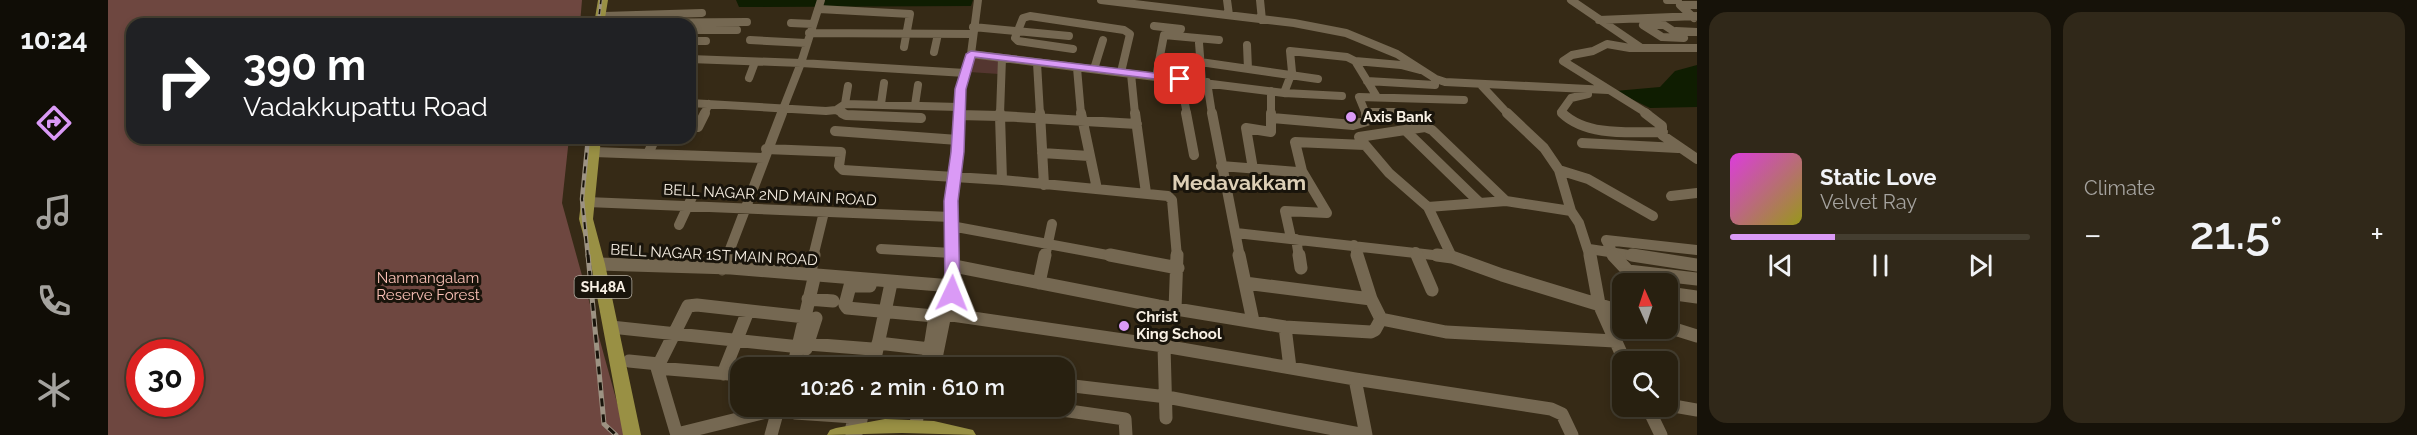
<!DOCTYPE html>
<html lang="en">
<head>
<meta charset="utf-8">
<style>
  body { margin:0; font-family:Raleway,sans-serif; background:#302819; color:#f1f3f6; height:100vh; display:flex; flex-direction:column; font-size:22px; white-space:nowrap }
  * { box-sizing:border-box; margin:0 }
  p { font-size:20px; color:#a5a39f }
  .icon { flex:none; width:33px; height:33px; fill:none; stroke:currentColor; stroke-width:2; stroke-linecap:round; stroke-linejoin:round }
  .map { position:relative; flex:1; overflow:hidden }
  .panel { display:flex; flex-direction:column; gap:12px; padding:12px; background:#161209; width:720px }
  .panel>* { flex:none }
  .banner { position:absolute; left:18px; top:18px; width:570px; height:126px; border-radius:18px; box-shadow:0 3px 9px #0003,0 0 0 2px #443e30; background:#202124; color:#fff; overflow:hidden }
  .needle { width:39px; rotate:357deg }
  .tools { position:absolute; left:1504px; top:273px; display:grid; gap:12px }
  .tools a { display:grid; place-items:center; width:66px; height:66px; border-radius:12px; background:#282010; box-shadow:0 3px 9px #0003,0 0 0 2px #443e30; font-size:30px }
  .speed { position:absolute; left:18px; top:339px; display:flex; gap:12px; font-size:30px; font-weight:700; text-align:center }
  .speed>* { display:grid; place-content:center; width:78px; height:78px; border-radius:50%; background:#282010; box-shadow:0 3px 9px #0003,0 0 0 2px #443e30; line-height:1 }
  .speed .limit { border:9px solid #d22; background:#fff; color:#111 }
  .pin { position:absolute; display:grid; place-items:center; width:51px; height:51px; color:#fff; margin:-26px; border-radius:12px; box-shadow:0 3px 9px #0006 }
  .me { position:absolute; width:66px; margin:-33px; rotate:2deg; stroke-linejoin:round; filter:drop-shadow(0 0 4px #0008) }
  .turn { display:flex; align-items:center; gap:21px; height:126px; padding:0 18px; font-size:27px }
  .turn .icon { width:78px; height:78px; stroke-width:2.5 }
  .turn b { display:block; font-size:42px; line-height:51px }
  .big { font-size:45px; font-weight:600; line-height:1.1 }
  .panel .tile { flex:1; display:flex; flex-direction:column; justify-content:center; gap:9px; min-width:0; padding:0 21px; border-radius:18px; background:#302819 }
  .song { display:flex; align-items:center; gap:18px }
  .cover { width:72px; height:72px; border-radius:9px; background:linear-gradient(135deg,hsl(300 70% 55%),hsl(60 70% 35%)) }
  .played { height:6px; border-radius:3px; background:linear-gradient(90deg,#da9af6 35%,#443e30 35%) }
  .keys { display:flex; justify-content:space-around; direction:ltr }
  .heat { display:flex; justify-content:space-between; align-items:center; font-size:33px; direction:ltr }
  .panel .tiles { flex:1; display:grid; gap:12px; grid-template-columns:repeat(2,1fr) }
  .trip { position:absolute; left:622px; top:357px; width:345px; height:60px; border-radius:18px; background:#282010; box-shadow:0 3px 9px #0003,0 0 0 2px #443e30; font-weight:600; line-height:60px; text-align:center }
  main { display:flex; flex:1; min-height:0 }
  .tab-bar { display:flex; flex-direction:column; width:108px; justify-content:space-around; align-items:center; background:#100d06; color:#a5a39f }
  .tab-bar .icon { width:42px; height:42px }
  .tab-bar .active { color:#da9af6 }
  .tab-bar b { font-size:27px; color:#f1f3f6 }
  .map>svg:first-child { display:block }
  .green { fill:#543630 }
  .forest { fill:#6e4740; fill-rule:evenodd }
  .water { fill:#0f1d01 }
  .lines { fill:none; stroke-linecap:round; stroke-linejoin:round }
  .minor-far2 { stroke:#756852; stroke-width:8 }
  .minor-far1 { stroke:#756852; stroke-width:10 }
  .minor { stroke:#756852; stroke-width:13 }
  .major { fill:#999044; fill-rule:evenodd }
  .rail-far2-casing { stroke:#9d9383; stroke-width:3 }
  .rail-far1-casing { stroke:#9d9383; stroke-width:4.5 }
  .rail-casing { stroke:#9d9383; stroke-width:5 }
  .rail-far2 { stroke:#19140b; stroke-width:1.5; stroke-dasharray:5; stroke-linecap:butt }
  .rail-far1 { stroke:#19140b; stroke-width:2; stroke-dasharray:7; stroke-linecap:butt }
  .rail { stroke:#19140b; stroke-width:3; stroke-dasharray:8; stroke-linecap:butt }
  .route { fill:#da9af6; stroke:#8e64a0; stroke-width:1.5 }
  .poi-dot { fill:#da9af6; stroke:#19140b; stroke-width:2 }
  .labels { text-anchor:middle; stroke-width:6; stroke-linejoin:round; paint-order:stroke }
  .shield { fill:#19140b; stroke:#b5aea3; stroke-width:1.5 }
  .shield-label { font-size:14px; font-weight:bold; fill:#f8f0e4 }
  .poi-label { font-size:15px; font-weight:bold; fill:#f8f0e4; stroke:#19140b; text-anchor:start }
  .street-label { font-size:15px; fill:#f8f0e4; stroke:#19140b }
  .park-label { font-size:15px; fill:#fcc2b7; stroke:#19140b }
  .district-label { font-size:21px; font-weight:bold; fill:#ddcfb6; stroke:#19140b }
</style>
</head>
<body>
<main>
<nav class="tab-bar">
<b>10:24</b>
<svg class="icon active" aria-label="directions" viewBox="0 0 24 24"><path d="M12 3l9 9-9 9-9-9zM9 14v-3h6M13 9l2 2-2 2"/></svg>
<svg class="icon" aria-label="music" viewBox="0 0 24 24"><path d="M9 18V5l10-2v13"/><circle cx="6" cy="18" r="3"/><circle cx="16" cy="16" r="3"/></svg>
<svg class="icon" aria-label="phone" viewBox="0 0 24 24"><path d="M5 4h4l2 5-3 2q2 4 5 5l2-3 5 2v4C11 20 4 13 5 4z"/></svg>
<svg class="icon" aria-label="climate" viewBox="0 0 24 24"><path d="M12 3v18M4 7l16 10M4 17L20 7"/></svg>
</nav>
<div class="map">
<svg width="1589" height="435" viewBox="0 0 1589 435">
  <rect width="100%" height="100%" fill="#362a16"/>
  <path class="green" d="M865,58L891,60V74L861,72Z"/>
  <path class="forest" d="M0,0H474L472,24H24V138H461L454,203L518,435H0ZM32,352H82V404H32Z"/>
  <path class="water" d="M628,0H865L863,6L631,7Z
    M1589,65V107L1542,108L1507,91L1552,87L1567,71Z"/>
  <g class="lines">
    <path class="minor-far2" d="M993,0L1186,23L1238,33L1289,54L1328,79L1337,82L1500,90
      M1119,0L1121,15
      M1152,0L1154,20
      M1463,0L1532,47
      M1559,0H1570
      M711,9L802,14L796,47
      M496,16L594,13
      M1586,18L1572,5H1589
      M1491,20L1589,16
      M496,23L639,22
      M683,23L705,24
      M1535,25H1556L1576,38L1554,37Z
      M1046,26L1073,29
      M865,27L961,36
      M582,30H629
      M1568,31L1589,32
      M701,33L865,34
      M642,40L698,43
      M582,41H598
      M1091,43L1094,82
      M1139,45L1140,69
      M965,49L910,41L907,38L915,18L922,16L1016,30L1022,34L1013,72
      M826,52L830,34
      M863,54L1176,93L1234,96
      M582,59L693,63L713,0
      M1247,61L1293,65L1312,70
      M1092,62L1210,79
      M929,63L932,114
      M969,68L973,114
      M986,69L995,40
      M1023,74L1027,114
      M1048,77L1056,35L1111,40
      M641,78L647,62
      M1072,79L1079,114
      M1259,81L1327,85
      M1099,82L1104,114
      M1373,85L1400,114
      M1163,91V114
      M1176,93L1184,72L1182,51L1239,57L1247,61L1269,97
      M582,103L718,111L728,110L737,104L851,107
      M737,104L740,86
      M773,104L776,83
      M807,105L810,85
      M728,110L737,114
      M1257,112H1291
      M596,114L601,104
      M673,114L693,63L857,73
      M851,114L855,78L863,54L870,0
      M892,114L894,58
      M1258,114L1251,97L1356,100
      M1455,114L1453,112L1463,98L1480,94
      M1540,114L1455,61L1464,55L1485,51L1499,44L1522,48H1589"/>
    <path class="minor-far1" d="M734,113L738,115L813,118
      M892,113V116L1029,124
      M932,113L936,185
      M973,113L989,189
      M1027,113L1038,193
      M1078,113L1086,155
      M1104,113L1132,257
      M1399,113L1436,148L1451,170L1463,211L1471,223L1482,257
      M1454,113C1479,137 1523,132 1555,132
      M1537,113L1554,126V135L1589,159
      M851,115L892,116L894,180
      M1164,118L1245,125L1259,121L1258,113
      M590,127L597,113
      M727,131L850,140
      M1299,132L1371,202
      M1251,137L1317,127L1324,130L1398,201
      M547,138L540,154L655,158
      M1253,140L1281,173L1320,207
      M1474,143L1570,148
      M658,149L733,152L731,166L735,170L894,180L1060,196L1064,200L1069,257
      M486,152L540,154
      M934,153L981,156
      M1113,166L1189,172L1194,171L1187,142L1257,145
      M1145,169L1138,128L1163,132V113
      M1451,170L1480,179L1545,216
      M1563,196L1589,193
      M479,202L843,217
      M571,225L584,197
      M843,226L1010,257
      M1128,233L1343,257
      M1183,238L1177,211L1219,213L1194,171
      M1188,239L1191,257
      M1246,245L1250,257
      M773,249L844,253
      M1481,249L1534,257
      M1308,252L1310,257
      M619,257L674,113
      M705,257L716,212
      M844,257L843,201L851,113
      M937,257L944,224
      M1344,257L1320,207L1398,201L1463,211
      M1507,257L1498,240L1589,250"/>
    <path class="minor" d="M1002,255L1070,268
      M1131,255L1145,321
      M1191,255L1193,268
      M1309,255L1324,290
      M1329,255L1344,257L1394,275L1515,312
      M1482,255L1491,304L1517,362
      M1505,255L1520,271L1589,279
      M1524,255L1589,265
      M490,264L623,268L844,286
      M846,266L1050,306L1177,327L1263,332L1267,330L1273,319L1263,299L1249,255
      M614,269L619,255
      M701,274L706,255
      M931,283L937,255
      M1137,283L1263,299
      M762,286H742L737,305L739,308L837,317
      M1560,293L1589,297
      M700,299L725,301
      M1067,309L1069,255
      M837,314L1056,346L1058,418
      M1273,319L1338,332L1507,341
      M503,327L692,347
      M1177,327L1182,368
      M1560,327L1589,336
      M770,343L822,349
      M700,344L764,349
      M1056,346L1247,379L1443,409L1454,414L1464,435
      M698,349L708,318
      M521,361L551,364
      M819,366L827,316
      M549,368L633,375
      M685,368L707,274
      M765,368L782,288
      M826,368L837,314L845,299L844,255
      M615,374L640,311
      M1247,379L1258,435
      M957,385L1059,397L1257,435
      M1560,405L1589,410
      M680,406L682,411L687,413L746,417
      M926,406L1017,419L1018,435
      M1539,406L1553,435
      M670,409L573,433L568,432L549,368L580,306L589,305L697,317
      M808,424L811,406
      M751,429L756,406
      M743,431L749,406
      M663,435L671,406"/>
    <path class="major" d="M490,0H500L496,24H486Z
      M481,138H493L485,219L497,264L533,435H515L483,264L471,219Z
      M777,419L826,421L865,430L868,435L794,433L719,435L722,430L728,428Z"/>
    <defs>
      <path id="rail-far2" d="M490,24L493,0"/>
      <path id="rail-far1" d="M480,257L474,199L480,138"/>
      <path id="rail" d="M480,255L496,424L508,435"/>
    </defs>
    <use href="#rail-far2" class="rail-far2-casing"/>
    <use href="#rail-far1" class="rail-far1-casing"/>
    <use href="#rail" class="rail-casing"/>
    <use href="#rail-far2" class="rail-far2"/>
    <use href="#rail-far1" class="rail-far1"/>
    <use href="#rail" class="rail"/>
  </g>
  <path class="route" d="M863,51L1072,76L1077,79L1072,82L867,57L858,89L856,152L850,201L852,293L844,298L837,293L836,201L843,152L847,89L858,54Z"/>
  <g class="poi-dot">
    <circle cx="1243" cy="117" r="6"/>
    <circle cx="1016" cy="326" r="6"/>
  </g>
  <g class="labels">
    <rect class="shield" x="466.5" y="276" width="57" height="22" rx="4.5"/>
    <g class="shield-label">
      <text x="495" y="292">SH48A</text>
    </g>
    <g class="poi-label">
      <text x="1255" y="122">Axis Bank</text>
      <text x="1028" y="322">Christ<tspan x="1028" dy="17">King School</tspan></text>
    </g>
    <g class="street-label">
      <text transform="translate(662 195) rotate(3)" y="5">BELL NAGAR 2ND MAIN ROAD</text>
      <text transform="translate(606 255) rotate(3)" y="5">BELL NAGAR 1ST MAIN ROAD</text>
    </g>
    <g class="park-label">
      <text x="320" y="283">Nanmangalam<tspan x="320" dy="17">Reserve Forest</tspan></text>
    </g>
    <g class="district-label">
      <text x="1131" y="190">Medavakkam</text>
    </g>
  </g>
</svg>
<div class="tools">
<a><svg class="needle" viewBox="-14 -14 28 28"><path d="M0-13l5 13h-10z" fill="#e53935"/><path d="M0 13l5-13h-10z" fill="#a5a39f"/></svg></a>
<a><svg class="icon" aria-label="search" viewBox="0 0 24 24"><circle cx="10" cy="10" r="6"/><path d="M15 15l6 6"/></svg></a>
</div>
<div class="speed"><div class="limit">30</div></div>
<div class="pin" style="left:1072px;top:79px;background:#d93025"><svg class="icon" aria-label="arrive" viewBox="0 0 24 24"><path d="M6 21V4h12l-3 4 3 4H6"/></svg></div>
<svg class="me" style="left:844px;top:293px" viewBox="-20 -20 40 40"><path d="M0-17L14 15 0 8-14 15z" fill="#da9af6" stroke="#fff" stroke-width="4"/></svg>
<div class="trip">10:26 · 2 min · 610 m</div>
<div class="banner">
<div class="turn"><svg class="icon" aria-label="right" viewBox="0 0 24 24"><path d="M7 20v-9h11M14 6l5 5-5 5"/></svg><div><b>390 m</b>Vadakkupattu Road</div></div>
</div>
</div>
<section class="panel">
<div class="tiles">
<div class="tile">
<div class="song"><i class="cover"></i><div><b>Static Love</b><p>Velvet Ray</p></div></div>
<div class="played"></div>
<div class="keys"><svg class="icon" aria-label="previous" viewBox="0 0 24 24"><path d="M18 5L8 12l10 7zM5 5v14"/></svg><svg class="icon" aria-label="pause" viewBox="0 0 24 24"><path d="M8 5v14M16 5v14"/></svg><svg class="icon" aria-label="next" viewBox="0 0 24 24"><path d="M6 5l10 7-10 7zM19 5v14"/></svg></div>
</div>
<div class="tile"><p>Climate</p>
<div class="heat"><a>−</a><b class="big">21.5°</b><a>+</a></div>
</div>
</div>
</section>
</main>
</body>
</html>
